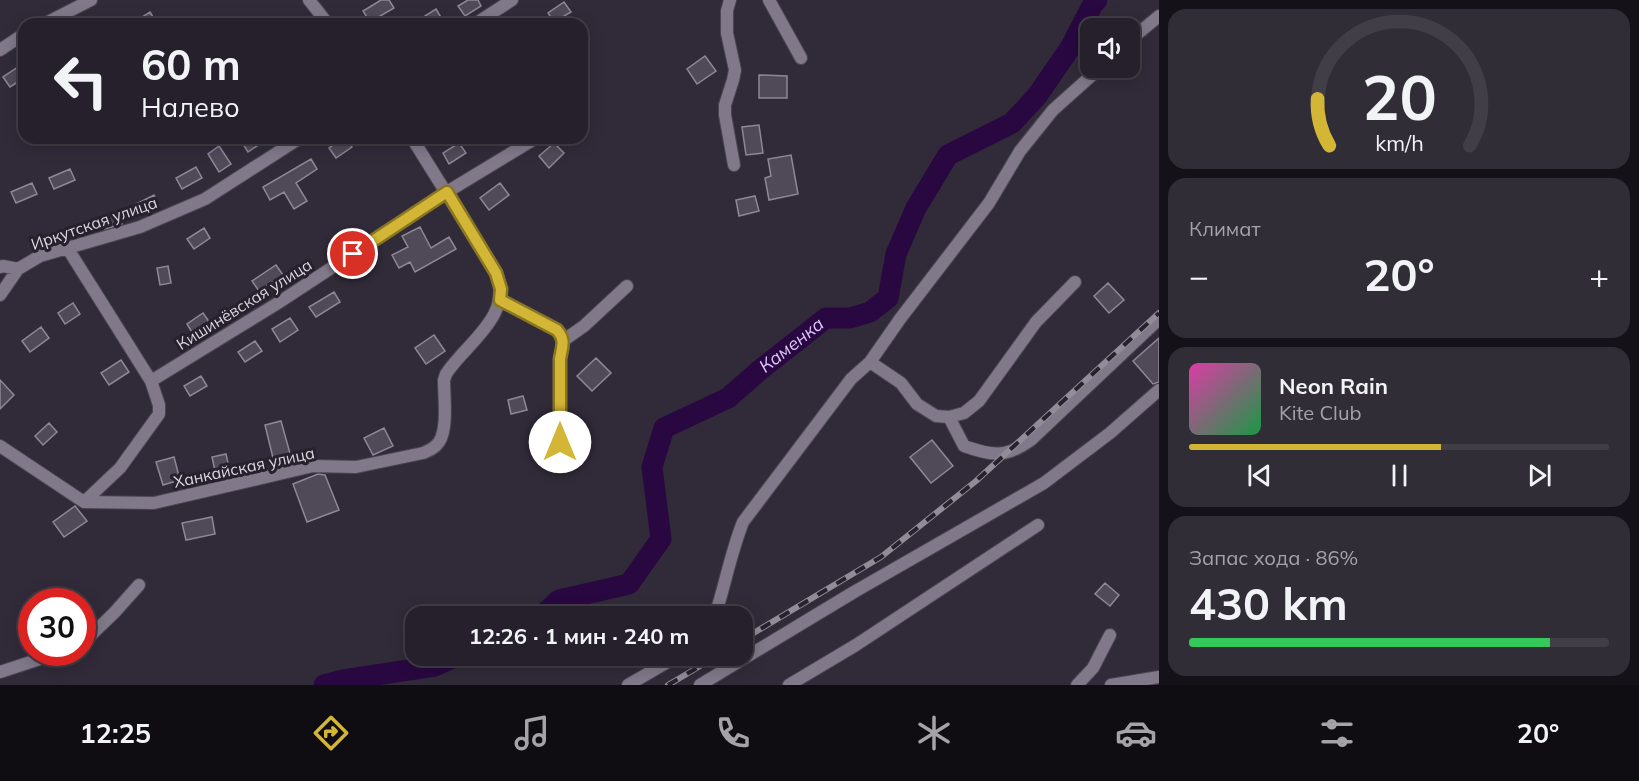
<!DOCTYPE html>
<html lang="ru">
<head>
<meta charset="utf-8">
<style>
  body { margin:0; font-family:Mulish,sans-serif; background:#312d37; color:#f1f3f6; height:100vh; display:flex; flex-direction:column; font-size:22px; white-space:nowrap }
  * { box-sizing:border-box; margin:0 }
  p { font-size:20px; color:#a3a3a9 }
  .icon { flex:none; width:33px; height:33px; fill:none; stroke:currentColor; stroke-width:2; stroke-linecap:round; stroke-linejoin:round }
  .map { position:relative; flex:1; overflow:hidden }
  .drawer { display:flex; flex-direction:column; gap:9px; padding:9px; background:#141218; width:480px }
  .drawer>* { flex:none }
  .top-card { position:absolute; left:18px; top:18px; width:570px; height:126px; border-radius:18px; box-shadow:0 3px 15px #0003,0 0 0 2px #423e47; background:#25202b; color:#f1f3f6; overflow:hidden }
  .controls { position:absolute; left:1080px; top:18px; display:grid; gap:12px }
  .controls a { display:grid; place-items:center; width:60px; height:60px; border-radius:12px; background:#25202b; box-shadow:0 3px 15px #0003,0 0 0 2px #423e47; font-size:30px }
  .speed { position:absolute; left:18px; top:588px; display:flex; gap:12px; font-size:30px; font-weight:700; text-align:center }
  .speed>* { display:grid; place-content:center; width:78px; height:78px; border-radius:50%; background:#25202b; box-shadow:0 3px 15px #0003,0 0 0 2px #423e47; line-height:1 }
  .speed .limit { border:9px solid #d22; background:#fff; color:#111 }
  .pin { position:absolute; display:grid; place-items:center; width:51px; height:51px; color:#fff; margin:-26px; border:3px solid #fff; border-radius:50%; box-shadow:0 2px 6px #0007 }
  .me { position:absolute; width:66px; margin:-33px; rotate:0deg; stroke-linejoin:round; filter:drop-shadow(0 0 4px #0008) }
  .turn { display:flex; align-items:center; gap:21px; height:126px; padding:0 24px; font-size:27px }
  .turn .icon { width:78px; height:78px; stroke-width:2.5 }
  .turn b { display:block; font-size:42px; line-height:51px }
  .big { font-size:45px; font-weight:700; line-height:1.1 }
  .drawer .widget { flex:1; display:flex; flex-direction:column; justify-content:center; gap:9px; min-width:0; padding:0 21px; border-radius:18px; background:#312d37 }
  .drawer .dial { align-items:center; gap:0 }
  .dial svg { height:156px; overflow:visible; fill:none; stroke:#423e47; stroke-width:7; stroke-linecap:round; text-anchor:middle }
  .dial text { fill:#f1f3f6; stroke:none }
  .song { display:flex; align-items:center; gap:18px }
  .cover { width:72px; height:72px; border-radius:9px; background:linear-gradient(135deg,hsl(320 70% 55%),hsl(140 70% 35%)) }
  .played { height:6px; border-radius:3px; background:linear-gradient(90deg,#d3b635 60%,#423e47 60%) }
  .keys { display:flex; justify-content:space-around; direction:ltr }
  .heat { display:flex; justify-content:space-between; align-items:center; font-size:33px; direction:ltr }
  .charge { height:9px; border-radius:4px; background:linear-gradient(90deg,#34c759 86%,#423e47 0) }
  .trip { position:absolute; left:405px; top:606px; width:348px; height:60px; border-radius:18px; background:#25202b; box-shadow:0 3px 15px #0003,0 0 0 2px #423e47; font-weight:700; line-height:60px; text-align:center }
  .tab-bar { display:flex; height:96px; justify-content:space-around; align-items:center; background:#0f0d11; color:#a3a3a9 }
  .tab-bar .icon { width:42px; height:42px }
  .tab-bar .current { color:#d3b635 }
  .tab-bar b { font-size:27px; color:#f1f3f6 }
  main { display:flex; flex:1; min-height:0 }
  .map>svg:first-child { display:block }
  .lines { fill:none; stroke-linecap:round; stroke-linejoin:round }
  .river { stroke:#290841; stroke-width:21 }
  .building { fill:#504958; stroke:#8f8798; stroke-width:1.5 }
  .minor-casing { stroke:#4b4652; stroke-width:14 }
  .minor { stroke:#81798a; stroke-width:12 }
  .rail-casing { stroke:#918c97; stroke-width:6 }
  .rail { stroke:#27212e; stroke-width:4; stroke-dasharray:11; stroke-linecap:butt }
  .route-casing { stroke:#897622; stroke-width:15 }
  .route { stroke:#d3b635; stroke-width:10 }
  .labels { text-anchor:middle; stroke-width:6; stroke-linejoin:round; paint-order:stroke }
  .street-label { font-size:16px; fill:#dad6df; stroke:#27212e }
  .water-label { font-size:18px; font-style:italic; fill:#dec5fb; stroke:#27212e }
</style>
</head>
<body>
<main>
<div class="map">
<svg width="1159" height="685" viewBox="0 0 1159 685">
  <rect width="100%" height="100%" fill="#312b39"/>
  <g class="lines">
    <g class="river">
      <path id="s1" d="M542,616L559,600L629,584L661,539L652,467L664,428L728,398L760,370L826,318H850L870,312L888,298L896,254L916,208L948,155L1012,123L1037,96L1070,48L1093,4L1097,0"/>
      <path d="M324,685L343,680L435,666L457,656"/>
    </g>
  </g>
  <path class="building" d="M381,0H389L394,8L370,22L363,11Z
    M468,0H478L481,6L465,16L458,6Z
    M564,2L571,12L554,22L548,13Z
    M436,9L445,24H412Z
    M150,12L157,24H131Z
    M705,56L716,71L697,84L687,69Z
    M24,63V78L10,87L3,77Z
    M759,75L787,76V98H759Z
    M759,125L763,153L746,155L742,127Z
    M239,138H269L248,152Z
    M344,138H346L352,147L336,158L329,148Z
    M459,143L466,153L449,164L443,153Z
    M554,143L564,153L549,168L539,156Z
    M219,146L231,164L219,172L208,154Z
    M791,155L798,194L769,200L765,178L771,176L768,159Z
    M311,159L317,169L296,183L307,201L294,209L284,192L270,200L263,187Z
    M196,167L202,178L182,189L176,178Z
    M70,169L75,180L54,189L49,178Z
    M32,183L37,194L16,203L11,192Z
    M500,183L509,195L489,210L480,198Z
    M154,195L159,206L139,216L134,205Z
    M755,196L759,211L739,216L736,200Z
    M120,213L122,224L105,229L102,216Z
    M420,227L431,248L449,237L456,249L415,272L410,262L399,268L392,255L408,247L402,236Z
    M204,228L210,238L194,249L187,239Z
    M276,265L283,275L259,291L252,281Z
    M168,266L171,283L160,285L157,268Z
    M1108,283L1124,300L1109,313L1094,296Z
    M334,292L340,302L316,317L309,307Z
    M73,303L80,314L65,324L58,313Z
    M203,313L210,323L193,334L187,324Z
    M290,318L298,330L280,342L272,329Z
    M41,327L49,338L30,352L22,341Z
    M434,335L445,351L426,364L415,348Z
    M1159,338V382L1153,384L1133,361Z
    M255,341L262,351L245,362L238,352Z
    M596,358L611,373L592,391L577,376Z
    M121,360L129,372L109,385L101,373Z
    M201,376L207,386L190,396L184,386Z
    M0,380L14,395L0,409Z
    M523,396L527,410L511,414L508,400Z
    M281,421L291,457L274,462L265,425Z
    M49,423L57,432L43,445L35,436Z
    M384,428L393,446L373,455L364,438Z
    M932,440L953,466L931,483L910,457Z
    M226,454L230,472L216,475L212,457Z
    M174,457L180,480L163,485L156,462Z
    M318,474L325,475L339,510L307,522L293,484Z
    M75,506L87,521L64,537L53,522Z
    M212,517L215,534L186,540L182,523Z
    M1105,583L1119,595L1110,606L1095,594Z"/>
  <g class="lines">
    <defs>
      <path id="minor" d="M309,0L328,24
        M730,0L727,11V33L735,70L733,80L725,105V115L734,165
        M769,0L801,58
        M44,24L91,0
        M475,24L512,0
        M1130,40L1159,16
        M0,50L24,34
        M68,249L151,381L159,405V414L120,468L84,502
        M0,267L3,266L18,269
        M0,295L18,269L40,256L140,227L205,199L300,138
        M500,300L557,330C566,340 563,347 560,359V442
        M564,340L584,326L627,286
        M870,362L901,383L917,404L936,416L949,417L964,413L979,401L1036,322L1075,282
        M151,381L278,303L447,192L536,138
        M949,417L964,446C992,456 1006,458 1031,440L1159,319
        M0,446L84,502L154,503L313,466L356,467L423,453C430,450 435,448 439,442C448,429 444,397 444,380L446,374C466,343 514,316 496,273L412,138
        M715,616C725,585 731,552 743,522L851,379L870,362L900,319L989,203L1020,151L1053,110L1100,68
        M82,641L88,638L114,613L139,585
        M0,672L61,652
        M628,685L678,656
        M700,685L854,592L1044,483L1110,433L1159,390
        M789,685L856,645L1038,525
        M1077,685L1093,668L1110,635
        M1111,685L1159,677"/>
    </defs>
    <use href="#minor" class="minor-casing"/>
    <use href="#minor" class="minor"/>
    <defs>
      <path id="rail" d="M742,640L881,557L976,481L1159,313
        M668,685L717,656"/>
    </defs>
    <use href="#rail" class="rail-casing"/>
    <use href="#rail" class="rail"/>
  </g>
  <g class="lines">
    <defs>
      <path id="route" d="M353,254L447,192L496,273L501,289L500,300L557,330C566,340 562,347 560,359V442"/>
    </defs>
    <use href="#route" class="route-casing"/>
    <use href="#route" class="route"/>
  </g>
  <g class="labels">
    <g class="street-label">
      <text transform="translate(94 223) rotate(-19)" y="6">Иркутская улица</text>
      <text transform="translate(244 304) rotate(-32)" y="6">Кишинёвская улица</text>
      <text transform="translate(244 467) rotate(-12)" y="6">Ханкайская улица</text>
    </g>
    <g class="water-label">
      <text dy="6" stroke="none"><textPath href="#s1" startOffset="417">Каменка</textPath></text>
    </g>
  </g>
</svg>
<div class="controls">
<a><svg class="icon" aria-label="sound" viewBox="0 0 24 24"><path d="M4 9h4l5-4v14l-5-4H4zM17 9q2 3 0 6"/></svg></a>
</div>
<div class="speed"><div class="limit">30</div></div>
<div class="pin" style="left:353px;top:254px;background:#d93025"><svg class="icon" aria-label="arrive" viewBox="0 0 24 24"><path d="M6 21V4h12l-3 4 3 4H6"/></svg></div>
<svg class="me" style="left:560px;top:442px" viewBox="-20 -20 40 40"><circle r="19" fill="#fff"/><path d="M0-13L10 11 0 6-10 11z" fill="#d3b635"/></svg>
<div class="trip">12:26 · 1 мин · 240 m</div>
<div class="top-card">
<div class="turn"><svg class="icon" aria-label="left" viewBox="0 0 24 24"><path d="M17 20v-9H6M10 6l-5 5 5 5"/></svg><div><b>60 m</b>Налево</div></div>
</div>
</div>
<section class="drawer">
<div class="widget dial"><svg viewBox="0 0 100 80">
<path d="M14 69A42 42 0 1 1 86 69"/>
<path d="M14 69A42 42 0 0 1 8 45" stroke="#d3b635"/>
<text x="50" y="56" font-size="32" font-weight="700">20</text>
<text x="50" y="72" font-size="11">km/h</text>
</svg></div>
<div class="widget"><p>Климат</p>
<div class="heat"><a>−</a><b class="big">20°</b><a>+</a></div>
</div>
<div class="widget">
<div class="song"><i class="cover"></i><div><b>Neon Rain</b><p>Kite Club</p></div></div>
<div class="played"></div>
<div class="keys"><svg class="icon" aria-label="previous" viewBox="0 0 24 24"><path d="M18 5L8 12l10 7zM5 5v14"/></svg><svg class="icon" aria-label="pause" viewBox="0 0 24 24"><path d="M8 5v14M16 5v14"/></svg><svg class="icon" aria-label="next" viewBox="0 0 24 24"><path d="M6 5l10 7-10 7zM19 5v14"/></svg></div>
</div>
<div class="widget"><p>Запас хода · 86%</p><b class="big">430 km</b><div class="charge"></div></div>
</section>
</main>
<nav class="tab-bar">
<b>12:25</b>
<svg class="icon current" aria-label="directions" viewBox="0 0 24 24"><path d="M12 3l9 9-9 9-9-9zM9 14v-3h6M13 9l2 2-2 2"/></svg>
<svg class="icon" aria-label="music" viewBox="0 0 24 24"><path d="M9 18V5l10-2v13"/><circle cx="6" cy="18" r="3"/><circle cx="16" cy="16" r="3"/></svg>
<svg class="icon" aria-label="phone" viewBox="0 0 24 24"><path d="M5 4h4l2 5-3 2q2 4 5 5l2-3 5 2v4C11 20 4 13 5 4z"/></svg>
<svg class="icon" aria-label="climate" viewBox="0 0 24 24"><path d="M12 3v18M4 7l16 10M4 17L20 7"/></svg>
<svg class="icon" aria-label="car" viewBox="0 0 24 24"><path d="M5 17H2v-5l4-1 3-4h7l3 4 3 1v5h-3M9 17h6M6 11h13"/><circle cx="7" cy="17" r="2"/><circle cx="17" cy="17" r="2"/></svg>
<svg class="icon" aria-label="filters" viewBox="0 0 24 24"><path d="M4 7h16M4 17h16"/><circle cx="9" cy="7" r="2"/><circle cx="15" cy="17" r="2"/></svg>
<b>20°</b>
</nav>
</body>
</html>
